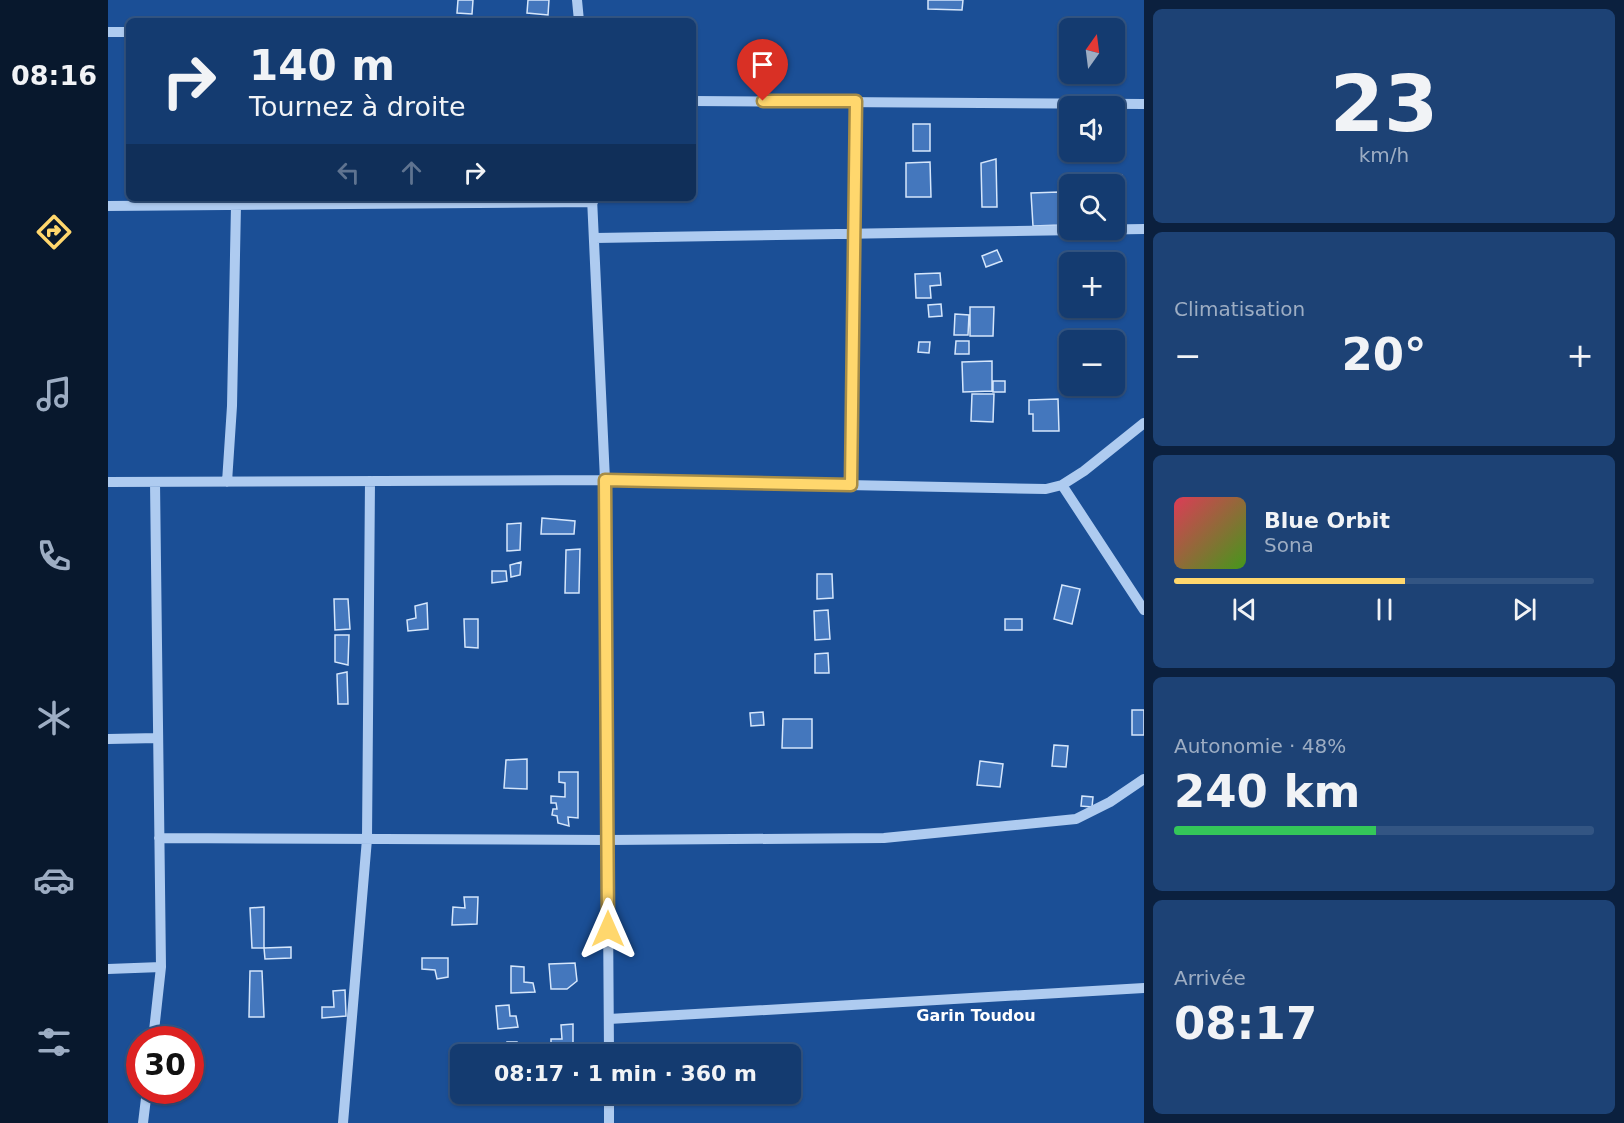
<!DOCTYPE html>
<html lang="fr">
<head>
<meta charset="utf-8">
<style>
  body { margin:0; font-family:"DejaVu Sans",sans-serif; background:#1d4275; color:#f1f3f6; height:100vh; display:flex; flex-direction:column; font-size:22px; white-space:nowrap }
  * { box-sizing:border-box; margin:0 }
  p { font-size:20px; color:#9dadc3 }
  .icon { flex:none; width:33px; height:33px; fill:none; stroke:currentColor; stroke-width:2; stroke-linecap:round; stroke-linejoin:round }
  .map { position:relative; flex:1; overflow:hidden }
  .panel { display:flex; flex-direction:column; gap:9px; padding:9px; background:#0b203e; width:480px }
  .panel>* { flex:none }
  .guide { position:absolute; left:18px; top:18px; width:570px; height:183px; border-radius:9px; box-shadow:0 2px 4px #0004,0 0 0 2px #335583; background:#143b70; color:#f1f3f6; overflow:hidden }
  .needle { width:39px; rotate:14deg }
  .fabs { position:absolute; left:951px; top:18px; display:grid; gap:12px }
  .fabs a { display:grid; place-items:center; width:66px; height:66px; border-radius:9px; background:#143b70; box-shadow:0 2px 4px #0004,0 0 0 2px #335583; font-size:30px }
  .speed { position:absolute; left:18px; top:1026px; display:flex; gap:12px; font-size:30px; font-weight:700; text-align:center }
  .speed>* { display:grid; place-content:center; width:78px; height:78px; border-radius:50%; background:#143b70; box-shadow:0 2px 4px #0004,0 0 0 2px #335583; line-height:1 }
  .speed .limit { border:9px solid #d22; background:#fff; color:#111 }
  .pin { position:absolute; display:grid; place-items:center; width:51px; height:51px; color:#fff; margin:-62px -26px; border-radius:50% 50% 50% 0; rotate:-45deg; box-shadow:0 0 6px #0007 }
  .pin .icon { rotate:45deg }
  .me { position:absolute; width:66px; margin:-33px; rotate:0deg; stroke-linejoin:round; filter:drop-shadow(0 0 4px #0008) }
  .turn { display:flex; align-items:center; gap:21px; height:126px; padding:0 24px; font-size:27px }
  .turn .icon { width:78px; height:78px; stroke-width:2.5 }
  .turn b { display:block; font-size:42px; line-height:51px }
  .lanes { display:flex; align-items:center; height:57px; padding:0 24px; background:#0003; justify-content:center; gap:30px; direction:ltr }
  .lanes .off { opacity:.35 }
  .big { font-size:45px; font-weight:700; line-height:1.1 }
  .panel .widget { flex:1; display:flex; flex-direction:column; justify-content:center; gap:9px; min-width:0; padding:0 21px; border-radius:9px; background:#1d4275 }
  .panel .dial { align-items:center; gap:0 }
  .dial b { font-size:78px; line-height:1 }
  .song { display:flex; align-items:center; gap:18px }
  .cover { width:72px; height:72px; border-radius:9px; background:linear-gradient(135deg,hsl(350 70% 55%),hsl(100 70% 35%)) }
  .played { height:6px; border-radius:3px; background:linear-gradient(90deg,#ffd76d 55%,#335583 55%) }
  .keys { display:flex; justify-content:space-around; direction:ltr }
  .heat { display:flex; justify-content:space-between; align-items:center; font-size:33px; direction:ltr }
  .charge { height:9px; border-radius:4px; background:linear-gradient(90deg,#34c759 48%,#335583 0) }
  .trip { position:absolute; left:342px; top:1044px; width:351px; height:60px; border-radius:9px; background:#143b70; box-shadow:0 2px 4px #0004,0 0 0 2px #335583; font-weight:700; line-height:60px; text-align:center }
  main { display:flex; flex:1; min-height:0 }
  .tab-bar { display:flex; flex-direction:column; width:108px; justify-content:space-around; align-items:center; background:#08182d; color:#9dadc3 }
  .tab-bar .icon { width:42px; height:42px }
  .tab-bar .on { color:#ffd76d }
  .tab-bar b { font-size:27px; color:#f1f3f6 }
  .map>svg:first-child { display:block }
  .building { fill:#4477bd; stroke:#d5e6fb; stroke-width:1.5 }
  .lines { fill:none; stroke-linecap:round; stroke-linejoin:round }
  .minor { stroke:#aecbf0; stroke-width:10 }
  .route-casing { stroke:#a68c47; stroke-width:15 }
  .route { stroke:#ffd76d; stroke-width:10 }
  .labels { text-anchor:middle; stroke-width:6; stroke-linejoin:round; paint-order:stroke }
  .neighbourhood-label { font-size:16px; font-weight:bold; fill:#fff; stroke:#1b4f96 }
</style>
</head>
<body>
<main>
<nav class="tab-bar">
<b>08:16</b>
<svg class="icon on" aria-label="directions" viewBox="0 0 24 24"><path d="M12 3l9 9-9 9-9-9zM9 14v-3h6M13 9l2 2-2 2"/></svg>
<svg class="icon" aria-label="music" viewBox="0 0 24 24"><path d="M9 18V5l10-2v13"/><circle cx="6" cy="18" r="3"/><circle cx="16" cy="16" r="3"/></svg>
<svg class="icon" aria-label="phone" viewBox="0 0 24 24"><path d="M5 4h4l2 5-3 2q2 4 5 5l2-3 5 2v4C11 20 4 13 5 4z"/></svg>
<svg class="icon" aria-label="climate" viewBox="0 0 24 24"><path d="M12 3v18M4 7l16 10M4 17L20 7"/></svg>
<svg class="icon" aria-label="car" viewBox="0 0 24 24"><path d="M5 17H2v-5l4-1 3-4h7l3 4 3 1v5h-3M9 17h6M6 11h13"/><circle cx="7" cy="17" r="2"/><circle cx="17" cy="17" r="2"/></svg>
<svg class="icon" aria-label="filters" viewBox="0 0 24 24"><path d="M4 7h16M4 17h16"/><circle cx="9" cy="7" r="2"/><circle cx="15" cy="17" r="2"/></svg>
</nav>
<div class="map">
<svg width="1036" height="1123" viewBox="0 0 1036 1123">
  <rect width="100%" height="100%" fill="#1b4f96"/>
  <path class="building" d="M350,0H365L364,14L349,13Z
    M420,0H441L440,15L419,13Z
    M820,0H855L854,10L820,9Z
    M805,124H822V151H805Z
    M888,159L889,207H874L873,163Z
    M822,162L823,197H798V163Z
    M991,175H1014L1015,206H1006V184H992Z
    M951,192L953,225L925,226L923,193Z
    M889,250L894,261L878,267L874,256Z
    M832,273L833,285L822,286L823,298H808L807,274Z
    M1006,283H1011L1010,309L975,308H1006Z
    M833,304L834,316L821,317L820,305Z
    M862,307H886L885,336H862Z
    M847,314L861,315L860,335H846Z
    M848,341H861V354H847Z
    M811,342H822L821,353L810,352Z
    M884,361V391L855,392L854,362Z
    M885,381H897V392H885Z
    M864,394H886L885,422L863,421Z
    M950,399L951,431H925V414H921V400Z
    M434,518L467,521L466,534H433Z
    M413,523L412,550L399,551V524Z
    M472,549L471,593H457L458,550Z
    M413,562L412,575L403,577L402,565Z
    M384,571H398L399,581L384,583Z
    M709,574H724L725,598L709,599Z
    M954,585L972,589L964,624L946,619Z
    M226,599H240L242,629L227,630Z
    M319,603L320,629L300,631L299,620L308,618L307,606Z
    M720,610L722,639L707,640L706,611Z
    M356,619H370V648L357,647Z
    M897,619H914V630H897Z
    M227,635H241L240,665L227,662Z
    M720,653L721,673H707V654Z
    M239,672L240,704H230L229,674Z
    M1024,710H1036V735H1024Z
    M655,712L656,725L643,726L642,713Z
    M675,719H704V748H674Z
    M946,745L960,746L958,767L944,766Z
    M419,759V789L396,788L398,760Z
    M872,761L895,764L892,787L869,785Z
    M451,772H470V818L460,817L461,826L450,823L449,816L444,815L445,809H449L448,803H443V796L457,797V783L451,782Z
    M974,796L985,797L984,807L973,806Z
    M356,897H370L369,924L344,925L345,907L357,908Z
    M156,907V948H144L142,908Z
    M183,947V958L157,959L156,948Z
    M314,958H340V977L329,979L327,970L314,969Z
    M467,963L469,981L459,989H443L441,964Z
    M403,966L416,967V982L425,983L427,992L403,993Z
    M142,971H154L156,1017H141Z
    M237,990L238,1016L214,1018V1007H226L225,991Z
    M401,1005L402,1016H408L410,1027L390,1029L388,1006Z
    M465,1024V1053H443V1039H454L453,1025Z
    M399,1042H409L410,1054H399Z"/>
  <g class="lines">
    <path class="minor" d="M469,0L471,21
      M0,32H21
      M585,101L1036,104
      M484,198L497,480L501,1054
      M0,206L485,202
      M487,238L1036,229
      M0,482L497,480L938,489L954,485L976,471L1036,423
      M119,482L124,406L128,205
      M743,485L748,101
      M954,485L1036,610
      M0,739L50,738
      M51,838L500,840L776,838L968,819L1002,802L1036,779
      M0,969L53,967
      M501,1019L1036,988
      M45,1040L53,967L47,482
      M501,1094V1123
      M35,1123L39,1090
      M235,1123L259,839L262,481"/>
  </g>
  <g class="lines">
    <defs>
      <path id="route" d="M500,929L497,480L743,485L748,101H655"/>
    </defs>
    <use href="#route" class="route-casing"/>
    <use href="#route" class="route"/>
  </g>
  <g class="labels">
    <g class="neighbourhood-label">
      <text x="868" y="1021">Garin Toudou</text>
    </g>
  </g>
</svg>
<div class="fabs">
<a><svg class="needle" viewBox="-14 -14 28 28"><path d="M0-13l5 13h-10z" fill="#e53935"/><path d="M0 13l5-13h-10z" fill="#9dadc3"/></svg></a>
<a><svg class="icon" aria-label="sound" viewBox="0 0 24 24"><path d="M4 9h4l5-4v14l-5-4H4zM17 9q2 3 0 6"/></svg></a>
<a><svg class="icon" aria-label="search" viewBox="0 0 24 24"><circle cx="10" cy="10" r="6"/><path d="M15 15l6 6"/></svg></a>
<a>+</a>
<a>−</a>
</div>
<div class="speed"><div class="limit">30</div></div>
<div class="pin" style="left:655px;top:101px;background:#d93025"><svg class="icon" aria-label="arrive" viewBox="0 0 24 24"><path d="M6 21V4h12l-3 4 3 4H6"/></svg></div>
<svg class="me" style="left:500px;top:929px" viewBox="-20 -20 40 40"><path d="M0-17L14 15 0 8-14 15z" fill="#ffd76d" stroke="#fff" stroke-width="4"/></svg>
<div class="trip">08:17 · 1 min · 360 m</div>
<div class="guide">
<div class="turn"><svg class="icon" aria-label="right" viewBox="0 0 24 24"><path d="M7 20v-9h11M14 6l5 5-5 5"/></svg><div><b>140 m</b>Tournez à droite</div></div>
<div class="lanes"><svg class="icon off" aria-label="left" viewBox="0 0 24 24"><path d="M17 20v-9H6M10 6l-5 5 5 5"/></svg><svg class="icon off" aria-label="ahead" viewBox="0 0 24 24"><path d="M12 20V5M6 11l6-6 6 6"/></svg><svg class="icon" aria-label="right" viewBox="0 0 24 24"><path d="M7 20v-9h11M14 6l5 5-5 5"/></svg></div>
</div>
</div>
<section class="panel">
<div class="widget dial"><b>23</b><p>km/h</p></div>
<div class="widget"><p>Climatisation</p>
<div class="heat"><a>−</a><b class="big">20°</b><a>+</a></div>
</div>
<div class="widget">
<div class="song"><i class="cover"></i><div><b>Blue Orbit</b><p>Sona</p></div></div>
<div class="played"></div>
<div class="keys"><svg class="icon" aria-label="previous" viewBox="0 0 24 24"><path d="M18 5L8 12l10 7zM5 5v14"/></svg><svg class="icon" aria-label="pause" viewBox="0 0 24 24"><path d="M8 5v14M16 5v14"/></svg><svg class="icon" aria-label="next" viewBox="0 0 24 24"><path d="M6 5l10 7-10 7zM19 5v14"/></svg></div>
</div>
<div class="widget"><p>Autonomie · 48%</p><b class="big">240 km</b><div class="charge"></div></div>
<div class="widget"><p>Arrivée</p><b class="big">08:17</b></div>
</section>
</main>
</body>
</html>
